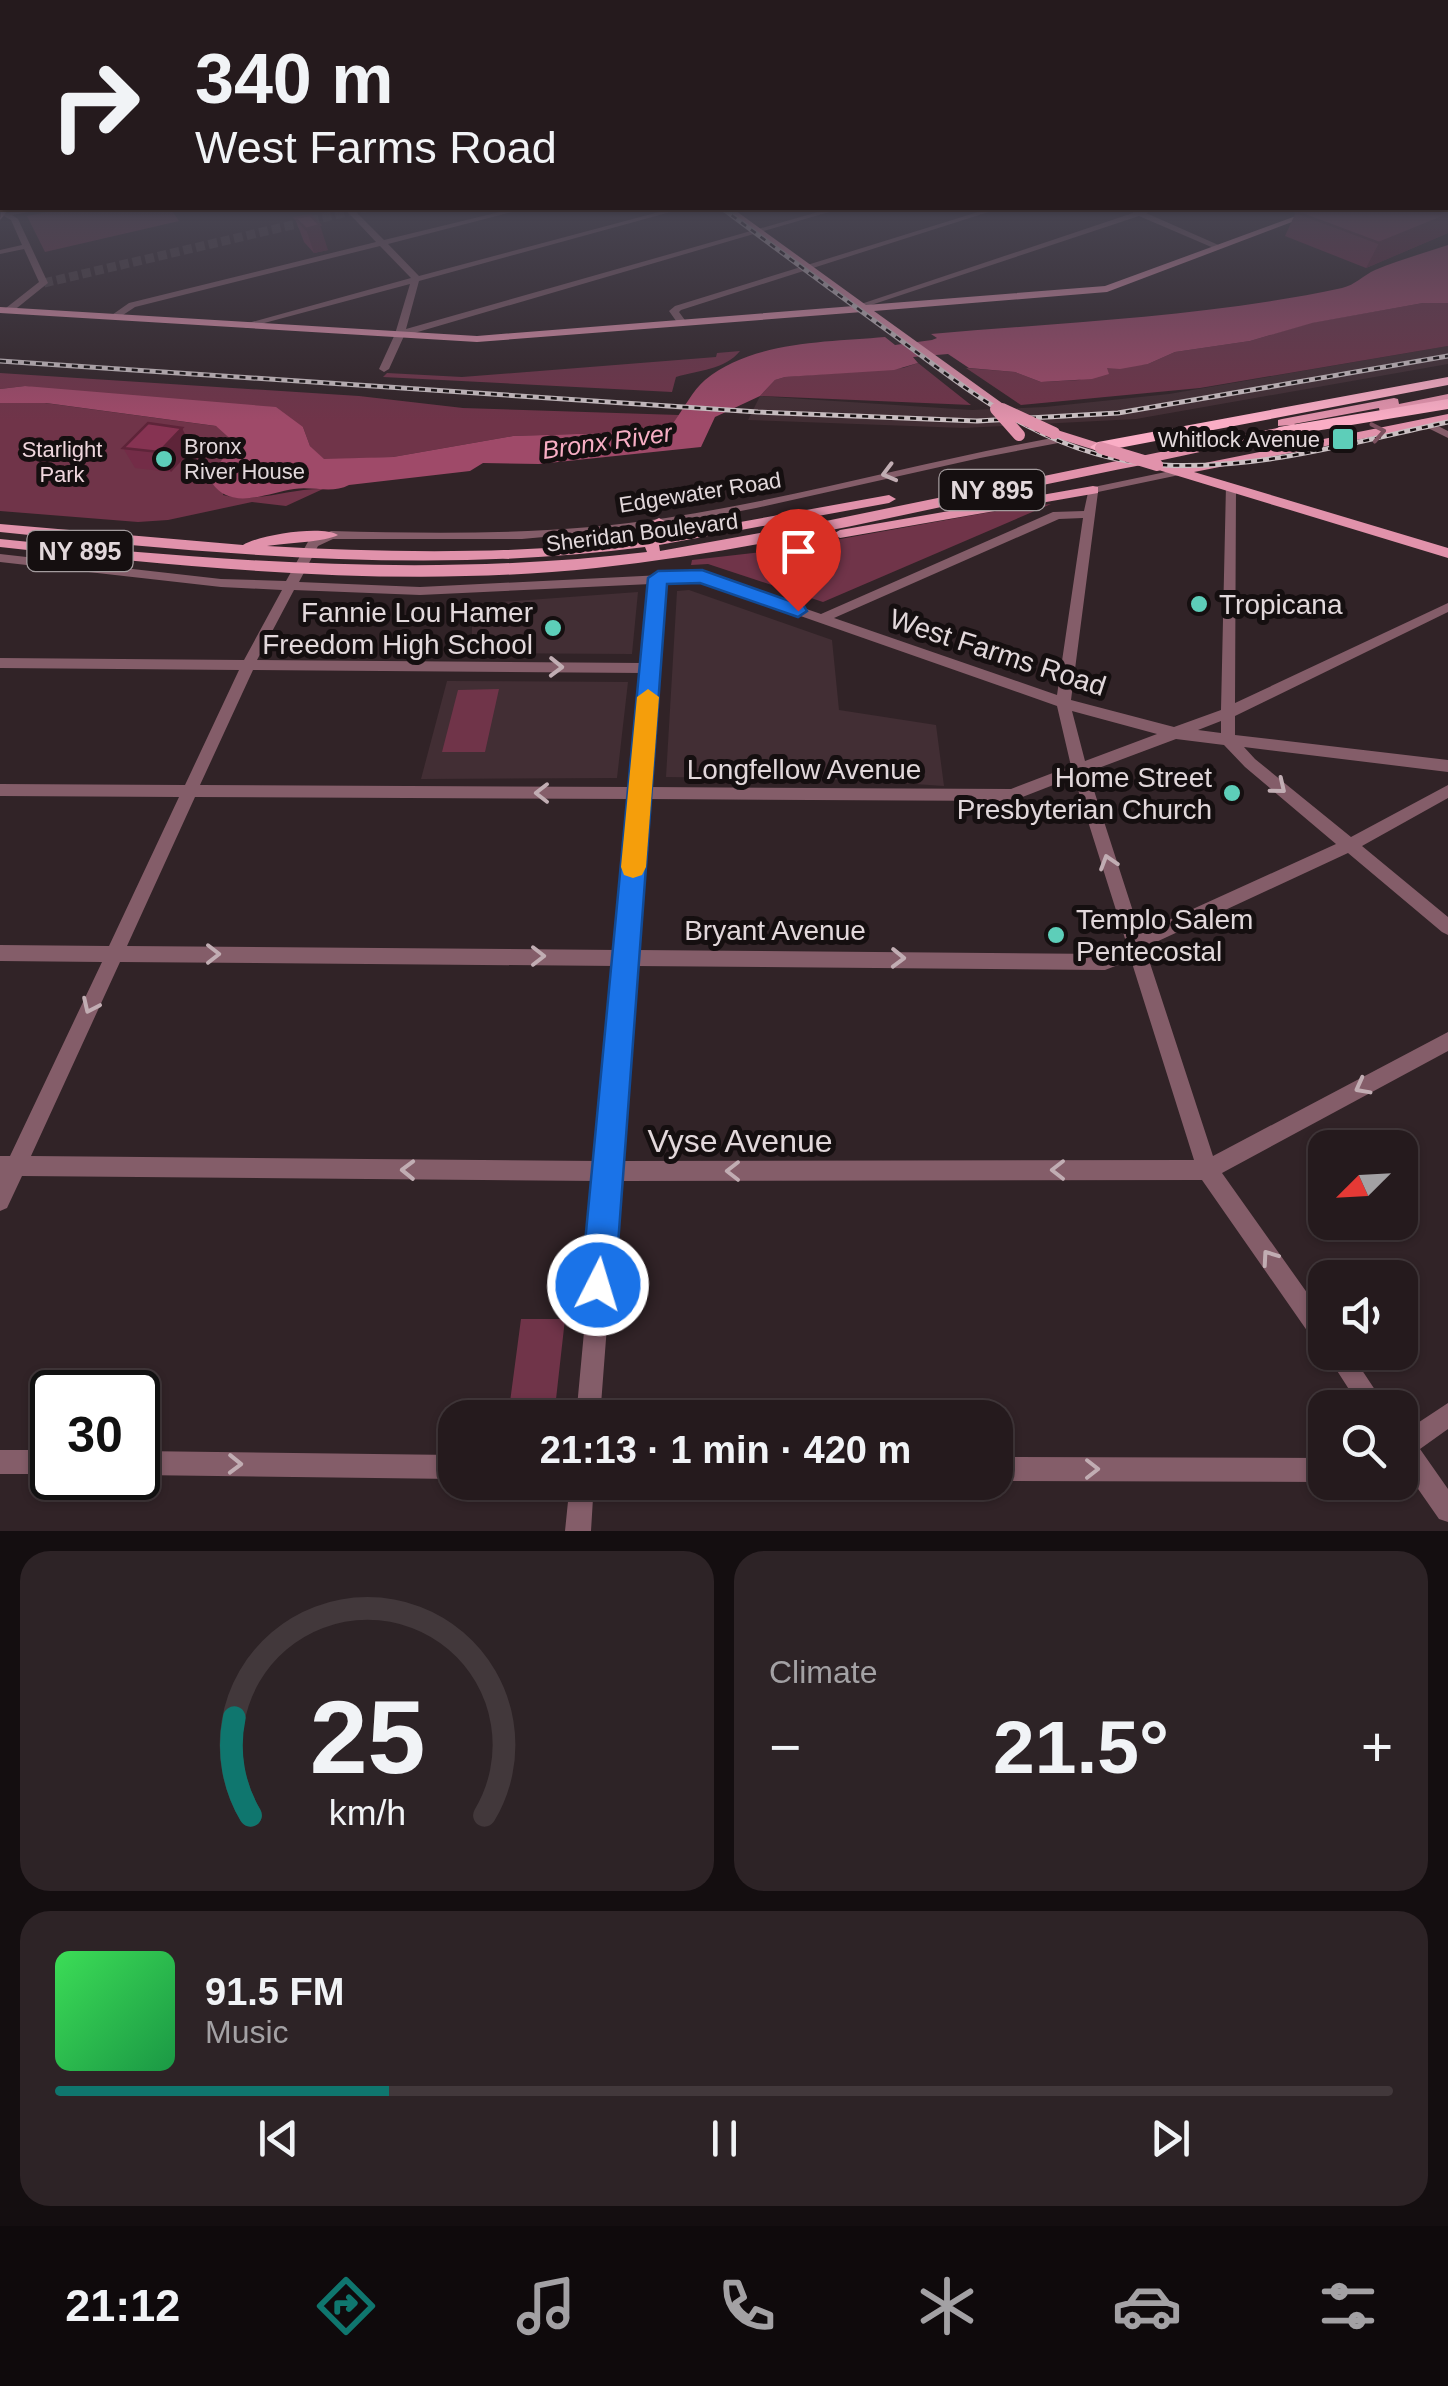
<!DOCTYPE html>
<html lang="en">
<head>
<meta charset="utf-8">
<style>
  body { margin:0; font-family:Arial,sans-serif; background:#2d2326; color:#f1f3f6; height:100vh; display:flex; flex-direction:column; font-size:38px; white-space:nowrap }
  * { box-sizing:border-box; margin:0 }
  p { font-size:32px; color:#a3a1a4 }
  .icon { flex:none; width:55px; height:55px; fill:none; stroke:currentColor; stroke-width:2; stroke-linecap:round; stroke-linejoin:round }
  .map { position:relative; height:1531px; overflow:hidden }
  .panel { display:flex; flex-direction:column; gap:20px; padding:20px; background:#140e10; flex:1 }
  .panel>* { flex:none }
  .banner { position:absolute; left:0px; top:0px; width:1450px; height:210px; box-shadow:0 2px 8px #0004,0 0 0 2px #42383b; background:#251a1d; color:#f1f3f6; overflow:hidden }
  .needle { width:65px; rotate:246deg }
  .fabs { position:absolute; left:1308px; top:1130px; display:grid; gap:20px }
  .fabs a { display:grid; place-items:center; width:110px; height:110px; border-radius:20px; background:#251a1d; box-shadow:0 2px 8px #0004,0 0 0 2px #42383b; font-size:50px }
  .speed { position:absolute; left:30px; top:1370px; display:flex; gap:20px; font-size:50px; font-weight:700; text-align:center }
  .speed>* { display:grid; place-content:center; width:130px; height:130px; border-radius:50%; background:#251a1d; box-shadow:0 2px 8px #0004,0 0 0 2px #42383b; line-height:1 }
  .speed .limit { border:5px solid #111; border-radius:15px; background:#fff; color:#111 }
  .pin { position:absolute; display:grid; place-items:center; width:85px; height:85px; color:#fff; margin:-102px -42px; border-radius:50% 50% 50% 0; rotate:-45deg; box-shadow:0 0 10px #0007 }
  .pin .icon { rotate:45deg }
  .me { position:absolute; width:110px; margin:-55px; rotate:5deg; stroke-linejoin:round; filter:drop-shadow(0 0 8px #0008) }
  .turn { display:flex; align-items:center; gap:35px; height:210px; padding:0 30px; font-size:45px }
  .turn .icon { width:130px; height:130px; stroke-width:2.5 }
  .turn b { display:block; font-size:70px; line-height:85px }
  .big { font-size:75px; font-weight:600; line-height:1.1 }
  .panel .card { flex:1; display:flex; flex-direction:column; justify-content:center; gap:15px; min-width:0; padding:0 35px; border-radius:30px; background:#2d2326 }
  .panel .dial { align-items:center; gap:0 }
  .dial svg { height:260px; overflow:visible; fill:none; stroke:#42383b; stroke-width:7; stroke-linecap:round; text-anchor:middle }
  .dial text { fill:#f1f3f6; stroke:none }
  .song { display:flex; align-items:center; gap:30px }
  .cover { width:120px; height:120px; border-radius:15px; background:linear-gradient(135deg,hsl(130 70% 55%),hsl(140 70% 35%)) }
  .played { height:10px; border-radius:5px; background:linear-gradient(90deg,#0f766e 25%,#42383b 25%) }
  .keys { display:flex; justify-content:space-around; direction:ltr }
  .heat { display:flex; justify-content:space-between; align-items:center; font-size:55px; direction:ltr }
  .panel .tiles { flex:1; display:grid; gap:20px; grid-template-columns:1fr 1fr }
  .card:last-child { grid-column:span 2 }
  .trip { position:absolute; left:438px; top:1400px; width:575px; height:100px; border-radius:30px; background:#251a1d; box-shadow:0 2px 8px #0004,0 0 0 2px #42383b; font-weight:600; line-height:100px; text-align:center }
  .menu { display:flex; height:160px; justify-content:space-around; align-items:center; background:#0f0a0c; color:#a3a1a4 }
  .menu .icon { width:70px; height:70px }
  .menu .on { color:#0f766e }
  .menu b { font-size:45px; color:#f1f3f6 }
  .map>svg:first-child { display:block }
  .built { fill:#422e34 }
  .green { fill:#703449 }
  .water { fill:#9f4a69 }
  .lines { fill:none; stroke-linecap:round; stroke-linejoin:round }
  .minor-tunnel { stroke:#4c3e42; stroke-width:9; stroke-dasharray:9 4; stroke-linecap:butt }
  .minor { fill:#845d69; fill-rule:evenodd }
  .major { fill:#e192ab; fill-rule:evenodd }
  .highway { fill:#faadc5; fill-rule:evenodd }
  .rail-casing { stroke:#cabfc2; stroke-width:5 }
  .rail { stroke:#150f10; stroke-width:2.5; stroke-dasharray:6; stroke-linecap:butt }
  .major-bridge { stroke:#e192ab; stroke-width:12 }
  .wall { fill:#732c47 }
  .shaded-wall { fill:#5e2439 }
  .building { fill:#863352; stroke:#5e2439; stroke-width:2.5 }
  .oneway { stroke:#7b505e }
  .oneway2 { stroke:#c1adb3 }
  .route { fill:#1a73e8; stroke:#114b97; stroke-width:2.5 }
  .slow { fill:#f59e0b }
  .poi-dot { fill:#5dceb9; stroke:#150f10; stroke-width:4 }
  .labels { text-anchor:middle; stroke-width:10; stroke-linejoin:round; paint-order:stroke }
  .far-poi-label { font-size:22px; fill:#e2d8db; stroke:#150f10; text-anchor:end }
  .far-park-label { font-size:22px; fill:#efd6dd; stroke:#150f10 }
  .far-street-label { font-size:22px; fill:#e2d8db; stroke:#150f10 }
  .far-water-label { font-size:25px; font-style:italic; fill:#f7aec4; stroke:#150f10 }
  .shield { fill:#150f10; stroke:#a49c9e; stroke-width:2.5 }
  .shield-label { font-size:25px; font-weight:bold; fill:#e2d8db }
  .poi-label { font-size:28px; fill:#e2d8db; stroke:#150f10; text-anchor:start }
  .street-label { font-size:28px; fill:#e2d8db; stroke:#150f10 }
  .near-street-label { font-size:32px; fill:#e2d8db; stroke:#150f10 }
</style>
</head>
<body>
<div class="map">
<svg width="1448" height="1531" viewBox="0 0 1448 1531">
  <rect width="100%" height="100%" fill="#312327"/>
  <path class="built" d="M1448,346V364L1136,419L964,428L748,420L760,396L972,410L1045,407L1169,394Z
    M689,590L832,640L839,710L936,725L944,786L855,780L666,777L677,591Z
    M638,592L632,654L472,653V604Z
    M447,681L628,682L617,778L421,779Z"/>
  <path class="green" d="M69,208H170L179,221L45,252L27,216Z
    M1423,303H1448V346L1200,388L1021,405L966,368L1015,372L1041,382L1079,380L1106,368L1148,364L1175,352L1250,341L1310,323Z
    M740,351C725,370 698,370 676,377L672,392L383,377L387,373L462,377L716,357L717,353Z
    M918,363L971,405L760,396L775,380L785,377L903,368Z
    M0,373L359,396L463,408L679,415L673,423L608,433L513,436L393,457L324,460L310,446L303,427L25,386L0,389Z
    M0,403H45L259,432L235,440L223,495C256,504 290,488 323,489L286,506L252,502L168,520L138,522L0,511Z
    M1051,504L823,602L708,564L691,565L692,560L779,550L1013,508Z
    M499,689L485,752H442L458,690Z
    M521,1319H565L554,1417H508Z"/>
  <path class="water" d="M1448,245V303H1423L1312,323L1250,341L1175,352L1148,364L1120,369L1107,368L1109,374L1092,379L1041,382L1015,372L969,368L948,354L913,357L918,363L894,370L785,377L775,380L760,396L715,417L701,447L539,464L483,463L470,471L349,485C332,494 313,486 294,489C267,493 231,511 212,483L215,469L235,443L216,426L46,403H0V389L25,386L276,407L303,427L310,446L324,459L393,457L513,436L608,433L673,423C683,410 693,390 705,380C752,341 828,342 885,337L895,345L932,340L937,338L931,334C1068,322 1207,317 1342,288C1355,285 1364,275 1375,270C1399,260 1424,253 1448,245Z"/>
  <g class="lines">
    <path class="minor-tunnel" d="M44,283L365,208"/>
    <path class="minor" d="M34,208H51L12,215L18,219L48,283L12,312H6V308L39,282L24,249L0,254V250L22,245L11,220L0,214Z
      M344,208H352L384,240L516,208H527L388,244L419,276L674,208H685L419,281L406,329L832,208H843L404,336L389,369L384,372L379,369L395,334L410,284L246,328L241,325L411,278L380,246L135,307L117,319L109,317L129,303L376,242Z
      M991,208H1001L681,310L679,312L687,323L685,325H679L669,311L675,306Z
      M1149,208H1159L1146,213L1223,247L1216,249L1139,216L865,307L858,305L1133,213V210Z
      M1424,419L1448,431V438L1420,424V420Z
      M1070,435L1075,438L1074,440L980,458L756,508L664,526L522,539H333L318,546L299,582L420,587L702,573L821,614L1053,512L1084,511L1089,488L1180,469L1186,472L1184,474L1098,492L1071,700L1174,727L1221,710L1226,485L1230,484L1236,487L1235,703L1448,603V612L1235,716V735L1448,760V772L1244,747L1255,759L1351,837L1448,785V798L1362,846L1448,917V935L1442,932L1348,853L1154,943L1146,951L1213,1156L1448,1032V1051L1222,1173L1325,1318V1348L1317,1345L1202,1180L618,1181L600,1418H576L598,1181L22,1176L7,1208L0,1211V1156H10L102,962L0,961V945L109,946L179,797L0,796V784L185,785L239,670L0,668V658L244,660L282,590L221,587L0,562V554L221,579L286,581L309,540L331,531C443,534 555,535 666,518C802,497 935,458 1070,435ZM1083,518L1057,695L834,618L1059,519ZM701,581L1057,706L1071,766L1011,789L648,787L664,583ZM651,584L644,663L257,660L294,590L420,595ZM253,670L643,673L633,787L200,785ZM1072,711L1157,734L1085,761ZM1221,721V733L1198,730ZM1176,739L1224,745L1245,767L1336,844L1140,933L1088,772ZM1074,777L1127,945L1105,954L636,950L647,799L1012,801ZM195,797L632,799L618,950L127,946ZM1131,960L1194,1160L620,1161L634,966L1105,970ZM120,962L617,966L599,1161L31,1156Z
      M1325,1352H1350L1387,1408H1361Z
      M1448,1403V1429L1420,1449L1448,1489V1522L1439,1519L1400,1463V1430L1404,1432Z
      M0,1450H52V1474H0Z
      M138,1451L455,1455V1479L138,1475Z
      M995,1457L1325,1458V1482L995,1481Z
      M570,1482H594L591,1531H565Z"/>
    <path class="major" d="M2,207L10,208L0,220Z
      M723,208H732L866,305L1105,286L1318,208H1329L1107,292L874,311L1006,406L1008,409L1002,413L862,312L477,342L0,313V307L477,336L854,306Z
      M1448,394V402L1384,414L1380,413L1379,408L1294,424L1300,428L1298,431L1158,461L1180,468L1448,414V422L1194,472L1448,548V558L1152,468V463C968,498 782,548 596,568C397,589 197,568 0,547V539C216,561 431,578 647,552L645,547C431,575 213,554 0,532V524L243,545C259,535 322,525 338,535C326,542 285,543 267,546C392,553 519,555 643,539V526L659,518L666,522L655,531L657,537L889,495L896,499L889,503L659,545L660,551L821,522L1292,425L1278,426V420L1282,419L1394,398L1398,399L1399,404Z
      M1054,429L1105,445L1107,448L1101,452L1050,436V430Z
      M1093,486L1098,487V493L840,538L833,534L840,530Z"/>
    <path class="highway" d="M1448,377V385L1098,452L1090,447L1098,442Z
      M1448,399V409L1279,437L1271,432L1279,427Z"/>
    <defs>
      <path id="rail" d="M722,208C777,249 832,290 887,330C972,393 1052,460 1163,465C1259,470 1355,442 1448,422
        M0,361L758,412L977,421L1118,413L1448,356"/>
    </defs>
    <use href="#rail" class="rail-casing"/>
    <use href="#rail" class="rail"/>
    <path class="major-bridge" d="M996,409L1019,435
      M1002,409L1054,433
      M1101,448L1157,465"/>
  </g>
  <path class="wall" d="M1448,207V233L1366,268L1285,236L1296,212Z
    M295,218L328,250L314,253L304,242Z
    M182,428L192,449L171,472L135,468L123,448Z"/>
  <path class="shaded-wall" d="M1448,215V233L1366,268L1379,243Z
    M320,225L328,250L314,253L306,229Z
    M182,428L192,449L171,472L159,452Z"/>
  <path class="building" d="M1448,207V215L1379,243L1296,212L1307,208Z
    M310,215L320,225L306,229L295,218Z
    M148,423L182,428L159,452L123,448Z"/>
  <defs><path id="oneway-chevron" d="M-2-3.5L2.5 0L-2 3.5" fill="none" stroke-width="1.6" stroke-linecap="round" stroke-linejoin="round" transform="scale(2.5)"/></defs>
  <use class="oneway" href="#oneway-chevron" transform="translate(1378 432) rotate(-11)"/>
  <g class="oneway2">
    <use href="#oneway-chevron" transform="translate(889 473) rotate(165)"/>
    <use href="#oneway-chevron" transform="translate(556 667) rotate(1)"/>
    <use href="#oneway-chevron" transform="translate(1279 787) rotate(39)"/>
    <use href="#oneway-chevron" transform="translate(542 793) rotate(-180)"/>
    <use href="#oneway-chevron" transform="translate(1108 862) rotate(-107)"/>
    <use href="#oneway-chevron" transform="translate(213 954)"/>
    <use href="#oneway-chevron" transform="translate(538 956)"/>
    <use href="#oneway-chevron" transform="translate(898 958) rotate(1)"/>
    <use href="#oneway-chevron" transform="translate(90 1006) rotate(115)"/>
    <use href="#oneway-chevron" transform="translate(1362 1087) rotate(152)"/>
    <use href="#oneway-chevron" transform="translate(408 1170) rotate(-179)"/>
    <use href="#oneway-chevron" transform="translate(1058 1170) rotate(180)"/>
    <use href="#oneway-chevron" transform="translate(733 1171) rotate(180)"/>
    <use href="#oneway-chevron" transform="translate(1269 1257) rotate(-125)"/>
    <use href="#oneway-chevron" transform="translate(235 1464) rotate(1)"/>
    <use href="#oneway-chevron" transform="translate(1092 1469)"/>
  </g>
  <linearGradient id="sky" x2="0" y2="1"><stop stop-color="#1b1315"/><stop offset="0.49" stop-color="#484552"/><stop offset="1" stop-color="#484552" stop-opacity="0"/></linearGradient>
  <rect width="1448" height="421" fill="url(#sky)"/>
  <path class="route" d="M702,570L804,606L807,611L798,617L700,583L667,584L615,1285L610,1297L598,1302L586,1297L581,1285L648,578L658,571Z"/>
  <path class="slow" d="M648,689L659,697L646,867L642,875L633,878L624,875L621,867L637,697Z"/>
  <g class="poi-dot">
    <rect x="1331" y="427" width="24" height="24" rx="5"/>
    <circle cx="164" cy="459" r="10"/>
    <circle cx="1199" cy="604" r="10"/>
    <circle cx="553" cy="628" r="10"/>
    <circle cx="1232" cy="793" r="10"/>
    <circle cx="1056" cy="935" r="10"/>
  </g>
  <g class="labels">
    <g class="far-poi-label">
      <text x="1320" y="447">Whitlock Avenue</text>
      <text x="184" y="454" text-anchor="start">Bronx<tspan x="184" dy="25">River House</tspan></text>
    </g>
    <g class="far-park-label">
      <text x="62" y="457">Starlight<tspan x="62" dy="25">Park</tspan></text>
    </g>
    <g class="far-street-label">
      <text transform="translate(700 492) rotate(-9)" y="8">Edgewater Road</text>
      <text transform="translate(642 532) rotate(-7)" y="8">Sheridan Boulevard</text>
    </g>
    <g class="far-water-label">
      <text transform="translate(607 441) rotate(-8)" y="9">Bronx River</text>
    </g>
    <g class="shield">
      <rect x="939.5" y="470" width="105" height="40" rx="8"/>
      <rect x="27.5" y="531" width="105" height="40" rx="8"/>
    </g>
    <g class="shield-label">
      <text x="992" y="499">NY 895</text>
      <text x="80" y="560">NY 895</text>
    </g>
    <g class="poi-label">
      <text x="1219" y="614">Tropicana</text>
      <text x="533" y="622" text-anchor="end">Fannie Lou Hamer<tspan x="533" dy="32">Freedom High School</tspan></text>
      <text x="1212" y="787" text-anchor="end">Home Street<tspan x="1212" dy="32">Presbyterian Church</tspan></text>
      <text x="1076" y="929">Templo Salem<tspan x="1076" dy="32">Pentecostal</tspan></text>
    </g>
    <g class="street-label">
      <text transform="translate(998 652) rotate(18)" y="10">West Farms Road</text>
      <text x="804" y="779">Longfellow Avenue</text>
      <text x="775" y="940">Bryant Avenue</text>
    </g>
    <g class="near-street-label">
      <text x="740" y="1152">Vyse Avenue</text>
    </g>
  </g>
</svg>
<div class="fabs">
<a><svg class="needle" viewBox="-14 -14 28 28"><path d="M0-13l5 13h-10z" fill="#e53935"/><path d="M0 13l5-13h-10z" fill="#a3a1a4"/></svg></a>
<a><svg class="icon" aria-label="sound" viewBox="0 0 24 24"><path d="M4 9h4l5-4v14l-5-4H4zM17 9q2 3 0 6"/></svg></a>
<a><svg class="icon" aria-label="search" viewBox="0 0 24 24"><circle cx="10" cy="10" r="6"/><path d="M15 15l6 6"/></svg></a>
</div>
<div class="speed"><div class="limit">30</div></div>
<div class="pin" style="left:798px;top:611px;background:#d93025"><svg class="icon" aria-label="arrive" viewBox="0 0 24 24"><path d="M6 21V4h12l-3 4 3 4H6"/></svg></div>
<svg class="me" style="left:598px;top:1285px" viewBox="-20 -20 40 40"><circle r="17" fill="#1a73e8" stroke="#fff" stroke-width="3"/><path d="M0-11L8 9 0 5-8 9z" fill="#fff"/></svg>
<div class="trip">21:13 · 1 min · 420 m</div>
<div class="banner">
<div class="turn"><svg class="icon" aria-label="right" viewBox="0 0 24 24"><path d="M7 20v-9h11M14 6l5 5-5 5"/></svg><div><b>340 m</b>West Farms Road</div></div>
</div>
</div>
<section class="panel">
<div class="tiles">
<div class="card dial"><svg viewBox="0 0 100 80">
<path d="M14 69A42 42 0 1 1 86 69"/>
<path d="M14 69A42 42 0 0 1 9 39" stroke="#0f766e"/>
<text x="50" y="56" font-size="32" font-weight="700">25</text>
<text x="50" y="72" font-size="11">km/h</text>
</svg></div>
<div class="card"><p>Climate</p>
<div class="heat"><a>−</a><b class="big">21.5°</b><a>+</a></div>
</div>
<div class="card">
<div class="song"><i class="cover"></i><div><b>91.5 FM</b><p>Music</p></div></div>
<div class="played"></div>
<div class="keys"><svg class="icon" aria-label="previous" viewBox="0 0 24 24"><path d="M18 5L8 12l10 7zM5 5v14"/></svg><svg class="icon" aria-label="pause" viewBox="0 0 24 24"><path d="M8 5v14M16 5v14"/></svg><svg class="icon" aria-label="next" viewBox="0 0 24 24"><path d="M6 5l10 7-10 7zM19 5v14"/></svg></div>
</div>
</div>
</section>
<nav class="menu">
<b>21:12</b>
<svg class="icon on" aria-label="directions" viewBox="0 0 24 24"><path d="M12 3l9 9-9 9-9-9zM9 14v-3h6M13 9l2 2-2 2"/></svg>
<svg class="icon" aria-label="music" viewBox="0 0 24 24"><path d="M9 18V5l10-2v13"/><circle cx="6" cy="18" r="3"/><circle cx="16" cy="16" r="3"/></svg>
<svg class="icon" aria-label="phone" viewBox="0 0 24 24"><path d="M5 4h4l2 5-3 2q2 4 5 5l2-3 5 2v4C11 20 4 13 5 4z"/></svg>
<svg class="icon" aria-label="climate" viewBox="0 0 24 24"><path d="M12 3v18M4 7l16 10M4 17L20 7"/></svg>
<svg class="icon" aria-label="car" viewBox="0 0 24 24"><path d="M5 17H2v-5l4-1 3-4h7l3 4 3 1v5h-3M9 17h6M6 11h13"/><circle cx="7" cy="17" r="2"/><circle cx="17" cy="17" r="2"/></svg>
<svg class="icon" aria-label="filters" viewBox="0 0 24 24"><path d="M4 7h16M4 17h16"/><circle cx="9" cy="7" r="2"/><circle cx="15" cy="17" r="2"/></svg>
</nav>
</body>
</html>
